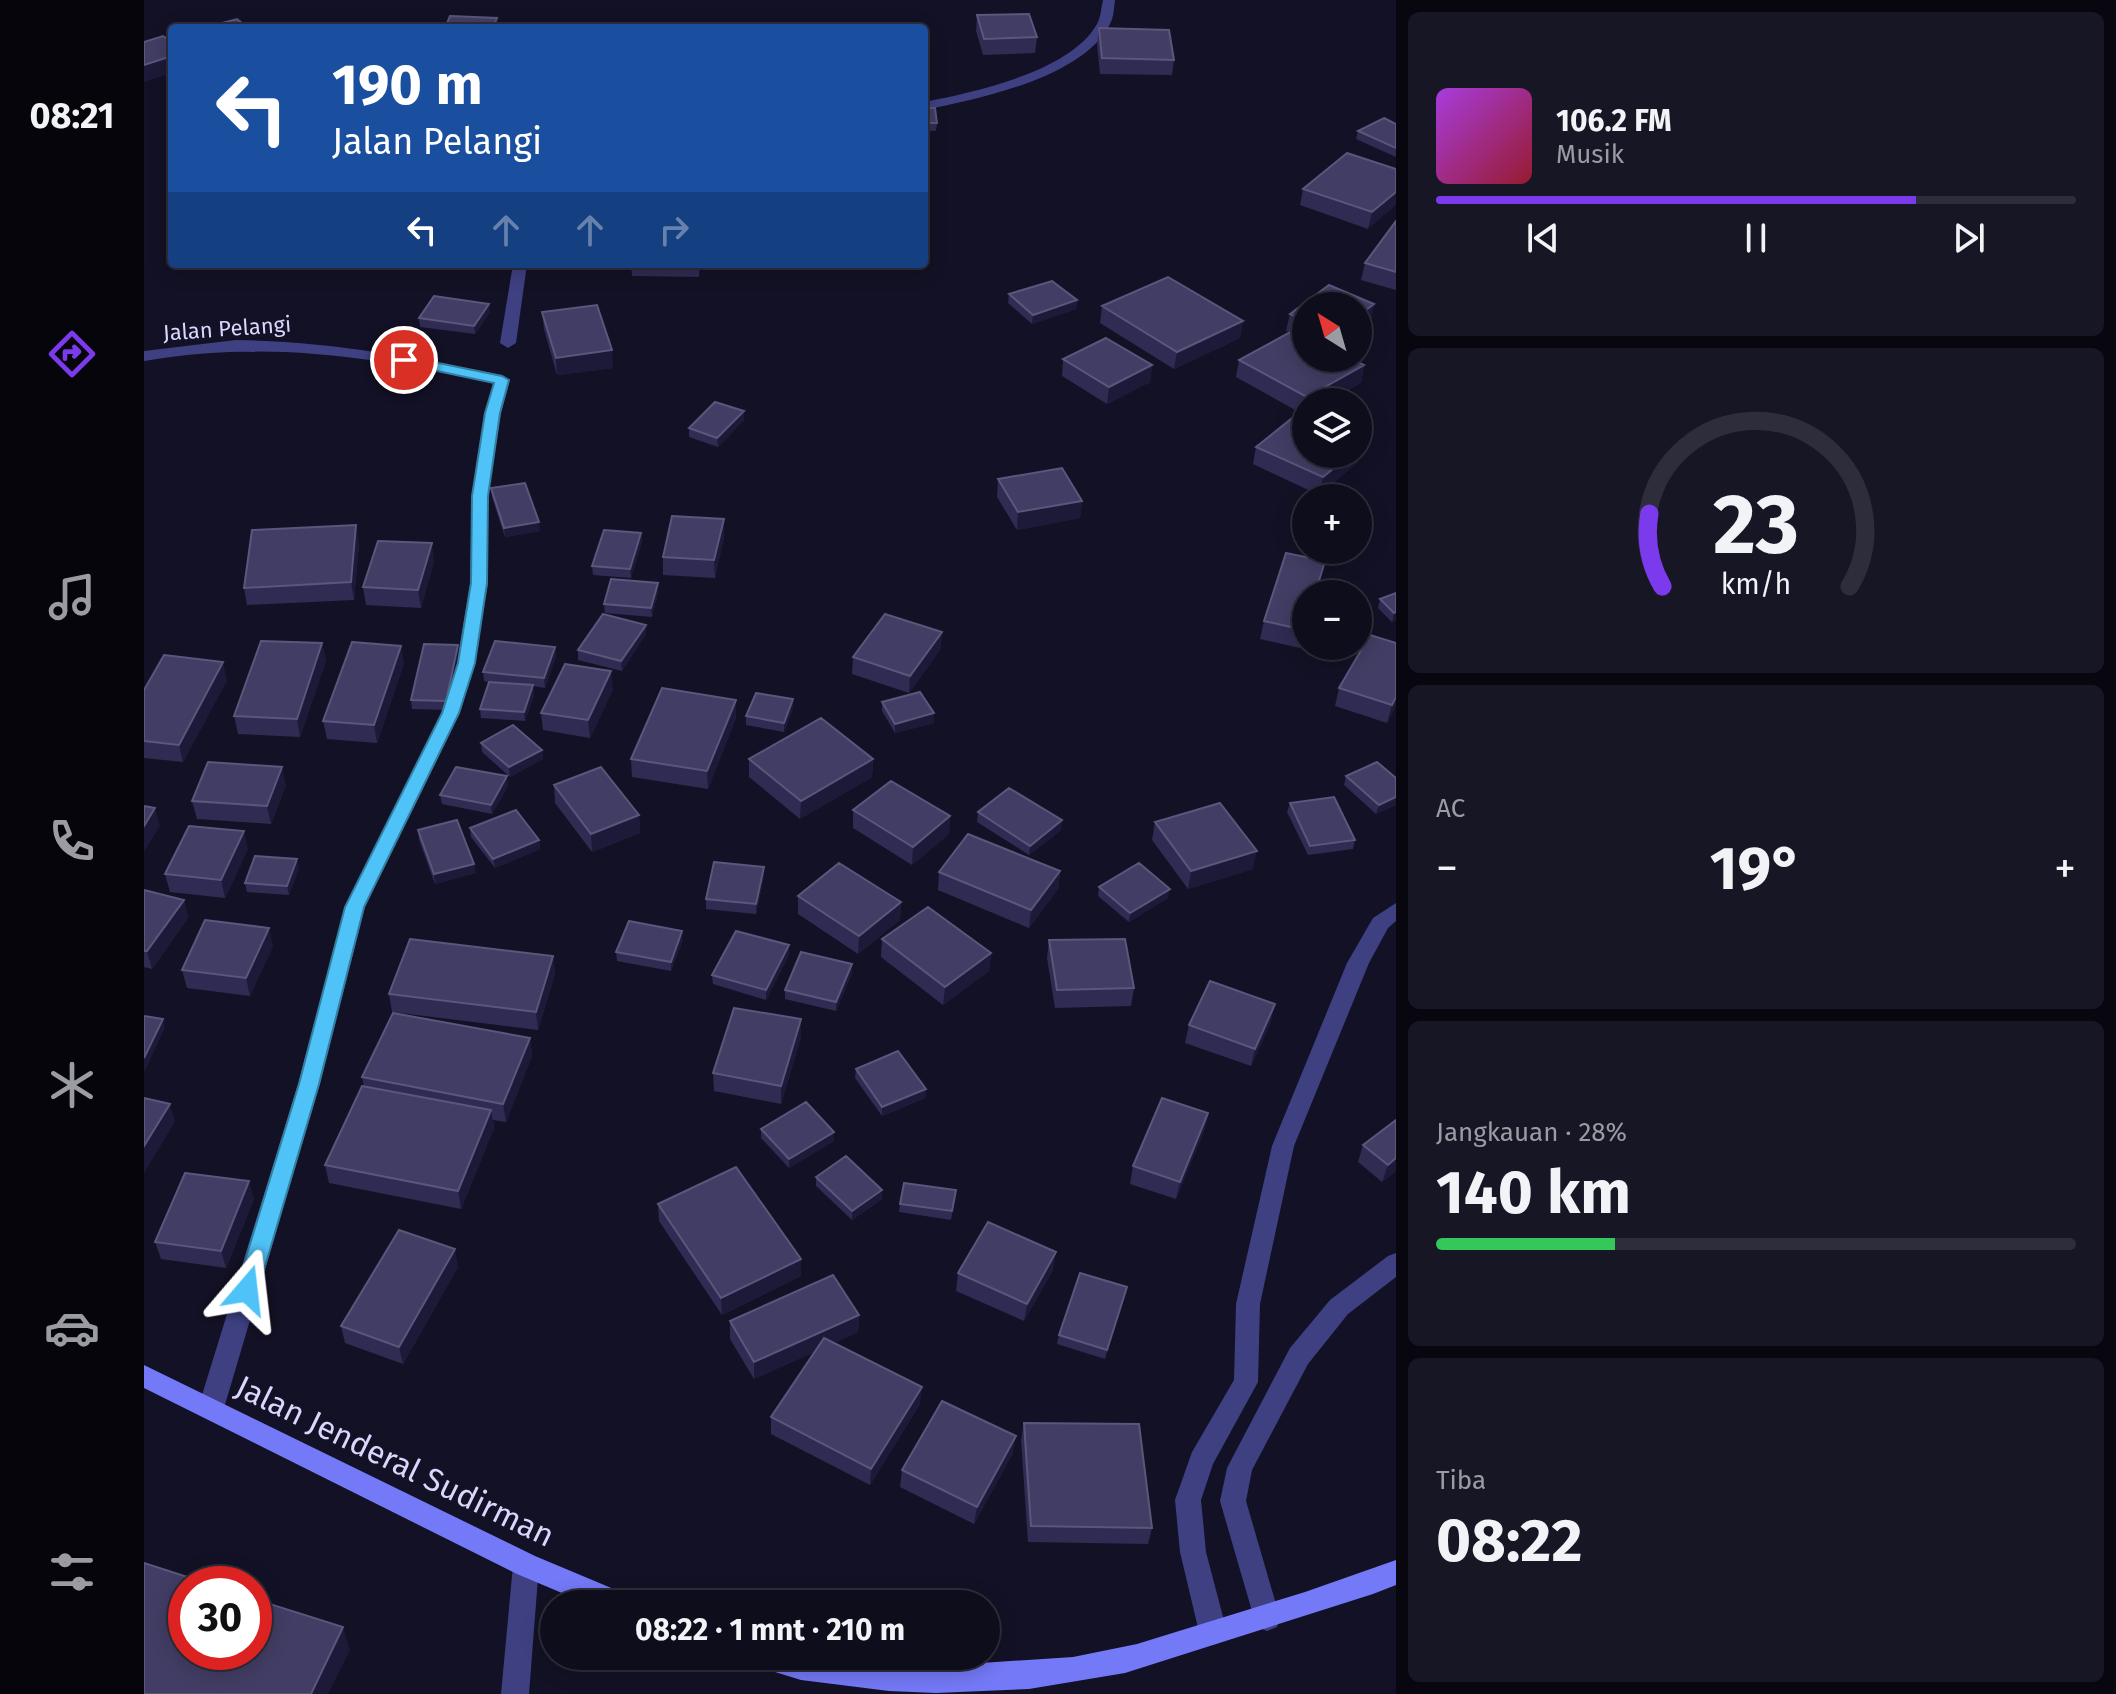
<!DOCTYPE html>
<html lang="id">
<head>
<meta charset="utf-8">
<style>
  body { margin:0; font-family:"Fira Sans",sans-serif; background:#171625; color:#f1f3f6; height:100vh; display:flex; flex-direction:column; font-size:30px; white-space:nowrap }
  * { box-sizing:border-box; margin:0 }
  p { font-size:26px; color:#9b9ca3 }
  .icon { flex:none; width:44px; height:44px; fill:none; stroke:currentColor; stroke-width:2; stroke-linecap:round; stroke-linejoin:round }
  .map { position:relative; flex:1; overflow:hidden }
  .drawer { display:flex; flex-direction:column; gap:12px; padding:12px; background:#08070f; width:720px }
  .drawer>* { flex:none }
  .guide { position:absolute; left:24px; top:24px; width:760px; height:244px; border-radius:8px; box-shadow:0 4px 20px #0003,0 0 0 2px #2e2d3b; background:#1a4fa0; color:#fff; overflow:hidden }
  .needle { width:52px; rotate:323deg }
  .controls { position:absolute; left:1148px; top:292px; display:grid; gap:16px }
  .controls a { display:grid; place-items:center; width:80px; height:80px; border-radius:50%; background:#0e0d1c; box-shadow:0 4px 20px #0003,0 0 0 2px #2e2d3b; font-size:40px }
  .speed { position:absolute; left:24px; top:1566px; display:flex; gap:16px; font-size:40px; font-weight:700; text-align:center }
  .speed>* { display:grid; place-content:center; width:104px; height:104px; border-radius:50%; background:#0e0d1c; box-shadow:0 4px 20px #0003,0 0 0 2px #2e2d3b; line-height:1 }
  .speed .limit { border:12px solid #d22; background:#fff; color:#111 }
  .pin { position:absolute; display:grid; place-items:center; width:68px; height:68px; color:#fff; margin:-34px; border:4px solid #fff; border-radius:50%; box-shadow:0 2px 8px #0007 }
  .me { position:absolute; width:88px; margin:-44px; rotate:17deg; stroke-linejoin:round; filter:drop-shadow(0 0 6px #0008) }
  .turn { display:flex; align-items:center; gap:28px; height:168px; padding:0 32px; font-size:36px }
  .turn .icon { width:104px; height:104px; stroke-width:2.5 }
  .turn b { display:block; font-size:56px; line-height:68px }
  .lanes { display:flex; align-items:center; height:76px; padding:0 32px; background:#0003; justify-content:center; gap:40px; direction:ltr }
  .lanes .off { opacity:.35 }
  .big { font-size:60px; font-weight:700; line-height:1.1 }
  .drawer .tile { flex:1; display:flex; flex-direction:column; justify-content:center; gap:12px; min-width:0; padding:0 28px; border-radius:12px; background:#171625 }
  .drawer .dial { align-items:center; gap:0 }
  .dial svg { height:208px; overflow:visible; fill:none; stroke:#2e2d3b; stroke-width:7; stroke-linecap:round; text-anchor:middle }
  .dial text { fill:#f1f3f6; stroke:none }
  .song { display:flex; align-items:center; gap:24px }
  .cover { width:96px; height:96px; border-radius:12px; background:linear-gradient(135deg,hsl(280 70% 55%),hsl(350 70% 35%)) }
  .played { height:8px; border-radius:4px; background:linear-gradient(90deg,#7c3aed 75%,#2e2d3b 75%) }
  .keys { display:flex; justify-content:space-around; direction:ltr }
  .heat { display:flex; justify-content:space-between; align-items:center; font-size:44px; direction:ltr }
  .charge { height:12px; border-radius:6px; background:linear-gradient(90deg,#34c759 28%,#2e2d3b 0) }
  .trip { position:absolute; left:396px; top:1590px; width:460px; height:80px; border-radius:40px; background:#0e0d1c; box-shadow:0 4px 20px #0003,0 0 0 2px #2e2d3b; font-weight:700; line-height:80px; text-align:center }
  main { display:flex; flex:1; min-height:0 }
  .tab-bar { display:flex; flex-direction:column; width:144px; justify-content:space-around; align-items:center; background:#06050b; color:#9b9ca3 }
  .tab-bar .icon { width:56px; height:56px }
  .tab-bar .current { color:#7c3aed }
  .tab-bar b { font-size:36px; color:#f1f3f6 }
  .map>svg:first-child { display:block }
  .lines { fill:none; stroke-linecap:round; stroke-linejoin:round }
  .street { fill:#3e4082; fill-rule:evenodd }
  .secondary { fill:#7479f7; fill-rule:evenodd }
  .wall { fill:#302b52 }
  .shaded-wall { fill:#1d1938 }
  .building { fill:#423d64; stroke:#5a567c; stroke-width:2 }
  .route { fill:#4fc3f7; stroke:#337fa1; stroke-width:2 }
  .labels { text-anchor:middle; stroke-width:8; stroke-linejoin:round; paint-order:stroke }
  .far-street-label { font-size:22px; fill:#d9d7fd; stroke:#131125 }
  .near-street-label { font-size:32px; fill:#d9d7fd; stroke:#131125 }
</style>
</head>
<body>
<main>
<nav class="tab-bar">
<b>08:21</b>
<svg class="icon current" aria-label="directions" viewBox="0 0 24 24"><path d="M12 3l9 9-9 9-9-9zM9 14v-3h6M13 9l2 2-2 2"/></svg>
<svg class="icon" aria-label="music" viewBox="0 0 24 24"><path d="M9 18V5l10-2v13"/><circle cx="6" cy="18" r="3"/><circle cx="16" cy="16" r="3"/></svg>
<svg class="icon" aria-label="phone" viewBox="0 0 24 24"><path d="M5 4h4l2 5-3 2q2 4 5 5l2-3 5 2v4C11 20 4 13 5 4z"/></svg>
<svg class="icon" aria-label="climate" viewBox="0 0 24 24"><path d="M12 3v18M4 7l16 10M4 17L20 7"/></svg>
<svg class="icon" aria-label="car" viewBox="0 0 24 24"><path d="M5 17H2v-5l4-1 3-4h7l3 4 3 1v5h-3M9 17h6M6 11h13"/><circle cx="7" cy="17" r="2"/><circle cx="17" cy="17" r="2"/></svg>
<svg class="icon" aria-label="filters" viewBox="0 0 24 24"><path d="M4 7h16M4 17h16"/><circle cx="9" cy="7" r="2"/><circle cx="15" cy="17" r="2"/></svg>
</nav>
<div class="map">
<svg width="1252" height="1694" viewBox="0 0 1252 1694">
  <rect width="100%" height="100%" fill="#131125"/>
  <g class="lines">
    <path class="street" d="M959,0H971C970,7 970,17 966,24C939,78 834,99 780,110V102C830,92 926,72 953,24C957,17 957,8 959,0Z
      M369,264H383L372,343L364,348L356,343Z
      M92,340C183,341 269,357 358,375L366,380L357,413L344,496V583L331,663L316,713L221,907L176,1084L80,1408L76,1416L67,1419L58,1416L54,1408L154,1084L201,907L298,713L313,663L326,583L328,496L341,413L349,383C227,357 125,340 0,361V351Z
      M1252,903V921L1244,928L1225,963L1150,1146L1116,1304L1114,1382L1069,1464L1057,1500L1062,1552L1083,1632L1079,1641L1069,1645L1059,1641L1055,1632L1036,1552L1031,1500L1048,1452L1090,1380L1092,1304L1128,1146L1203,963L1229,918Z
      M1252,1253V1277L1204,1314L1164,1364L1108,1470L1102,1501L1136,1618L1133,1627L1123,1631L1113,1627L1110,1618L1076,1501L1083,1468L1146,1348L1186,1300L1244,1256Z
      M382,1553L391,1556L395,1565L385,1694H357L369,1565L373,1556Z"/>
    <path class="secondary" d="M0,1365L391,1556L484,1595L488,1604H444L373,1574L0,1388Z
      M1252,1560V1585L1229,1594L981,1673L885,1689L792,1693L745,1691L657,1680L608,1665L604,1656H673L745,1665L792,1666L929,1657L993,1644L1161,1592Z"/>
  </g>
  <path class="wall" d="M833,15L893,37L891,53L839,55L832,31Z
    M955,28L1030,60L1028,75L956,74L953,44Z
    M780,108L793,123L792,131H780Z
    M1252,124V157L1212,139L1214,131Z
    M1252,169L1224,229L1156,205L1159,189Z
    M1252,221V290L1217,280L1221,263Z
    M487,264H556L555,277L488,276Z
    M1185,285L1230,304L1227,320L1214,330V306H1162V358H1206L1220,365L1217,383L1182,402H1162V413L1160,415L1092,377L1095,360L1146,332L1142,331L1146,314Z
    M865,294L933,300L932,309L888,324L864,303Z
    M958,306L1099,321L1096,338L1030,369L956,323Z
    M346,312L331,334L276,327L275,318Z
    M398,312L469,368L413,375L400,329Z
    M919,359L1008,365L1006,382L963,404L918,376Z
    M600,420L574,447L545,437V428Z
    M1112,447L1214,462L1175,495L1109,464Z
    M854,479L938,501L936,518L873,530L853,497Z
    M347,488L396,531L361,537L348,497Z
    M497,533L498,542L487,578L449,575L448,566Z
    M580,537L571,578L519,575V557Z
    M215,543L210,600L103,605L100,588Z
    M290,561L277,608L222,605L219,587Z
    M1181,561L1172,594H1162V628L1156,648L1116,639L1120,621Z
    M514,592L508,617L461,613L460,604Z
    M1252,593V620L1248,622L1234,608L1236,599Z
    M502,625V634L478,671L434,660V650Z
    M798,632L796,650L765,693L708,674L709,657Z
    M178,643L182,661L156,737L94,734L90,716Z
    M411,647L412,656L401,688L389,686L390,695L381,721L337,718L336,709L345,682L340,681L339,672Z
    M316,655L303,710L268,709L267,700Z
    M260,663L233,743L183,739L179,721Z
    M83,680L39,762L0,758V690Z
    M1195,688L1252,706L1243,723L1191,706Z
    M469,689L446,738L399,730L397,713Z
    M592,700V718L564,789L488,777L487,759Z
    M738,702L790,723L751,733L738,711Z
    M649,708L640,732L602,725V716Z
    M337,743L398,750L399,759L366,777L338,752Z
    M605,759H729L728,777L656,819L605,777Z
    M1202,776L1252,778V805L1232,814L1200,785Z
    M142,785L127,824L53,819L48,801Z
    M410,785L495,815L496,833L448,852L411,803Z
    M364,786L348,814L298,804L296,795Z
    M1146,803L1211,840L1209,849L1164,855L1143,812Z
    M709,810L806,816L805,834L768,865L709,828Z
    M834,812L917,830L885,855L833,822Z
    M1011,822L1109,869L1044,889L1008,840Z
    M326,828L395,840L396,849L351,868L327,837Z
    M274,830L332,873L291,884L275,840Z
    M104,849L81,898L26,892L21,874Z
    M155,868L145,895L103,892L101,883Z
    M916,871L914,889L885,928L794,890L795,872Z
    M620,876L612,914L562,909V899Z
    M955,887L1024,898L985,922L954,896Z
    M0,890L40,900L44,918L8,969L0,967Z
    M654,896L757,902L756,920L714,954L654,914Z
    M738,939L847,953L845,971L799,1005L737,957Z
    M539,940L527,971L473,961L472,952Z
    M905,940L990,988L987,1006L911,1008L903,958Z
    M645,945V955L622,1000L569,984L568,975Z
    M129,946L106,996L43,988L38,970Z
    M409,956L411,974L394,1030L248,1012L245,994Z
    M708,964V973L692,1011L641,999V990Z
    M1127,1022L1107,1066L1041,1043L1045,1025Z
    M657,1037L637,1104L570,1091L569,1073Z
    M386,1038L388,1056L362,1122L349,1120L350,1128L317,1209L185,1183L181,1165L220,1087L218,1077Z
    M712,1069L782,1089L781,1098L738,1116L711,1078Z
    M1064,1113L1060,1131L1032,1199L986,1184L989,1166Z
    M617,1129L690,1141L645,1168L617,1138Z
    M1219,1145L1252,1171L1238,1182L1214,1162Z
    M672,1177L738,1190V1199L708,1220L672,1186Z
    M110,1199L82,1268L17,1259L11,1242Z
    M811,1199L807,1220L755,1212L756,1204Z
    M514,1204L657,1276L578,1315L515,1221Z
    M314,1267L259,1364L201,1343L197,1326Z
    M909,1270L880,1321L812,1291L814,1273Z
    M983,1287L961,1359L913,1344L915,1335Z
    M715,1315L714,1332L690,1343L776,1404L726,1485L627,1434V1417L670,1352L610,1379L586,1339V1321Z
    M880,1423L1008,1528L1004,1544L884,1542L877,1440Z
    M869,1453L830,1524L756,1487L758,1470Z"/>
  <path class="shaded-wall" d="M28,56V73L0,82V65Z
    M1252,192V205L1224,229L1228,212Z
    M933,300L932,309L888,324L889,315Z
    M345,304L346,312L331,334L330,326Z
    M1230,304L1227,320L1214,330V316Z
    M1099,321L1096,338L1030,369L1033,352Z
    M468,350L469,368L413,375L412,358Z
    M1008,365L1006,382L963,404L965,387Z
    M1220,365L1217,383L1182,402H1162L1163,397Z
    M600,411V420L574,447L573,438Z
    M1218,444L1214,462L1175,495L1179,477L1207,454H1214V448Z
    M938,501L936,518L873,530L874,512Z
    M580,519V537L571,578L570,560Z
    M395,522L396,531L361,537L360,528Z
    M212,525L215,543L210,600L207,582Z
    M497,533L498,542L487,578L486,569Z
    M288,543L290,561L277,608L274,590Z
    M514,583V592L508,617L507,608Z
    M1252,612V620L1248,622L1250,613Z
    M502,625V634L478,671L477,661Z
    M798,632L796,650L765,693L766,676Z
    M178,643L182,661L156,737L153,719Z
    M314,645L316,655L303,710L302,701Z
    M257,646L260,663L233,743L230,725Z
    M411,647L412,656L401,688L400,678Z
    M79,662L83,680L39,762L35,745Z
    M467,671L469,689L446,738L444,720Z
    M389,685L390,695L381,721L380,712Z
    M1252,697V706L1243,723L1248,705Z
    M649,699V708L640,732V723Z
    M592,700V718L564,789L563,771Z
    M790,713V723L751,733V724Z
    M398,750L399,759L366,777L365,767Z
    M729,759L728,777L656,819L657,801Z
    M138,767L142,785L127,824L123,806Z
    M363,776L364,786L348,814L347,805Z
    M1252,797V805L1232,814L1235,805Z
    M11,808L16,826L0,852V826Z
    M495,815L496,833L448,852L447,834Z
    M806,816L805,834L768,865L769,847Z
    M918,820L917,830L885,855L886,846Z
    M100,831L104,849L81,898L77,880Z
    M395,840L396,849L351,868L349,859Z
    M1113,851L1109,869L1044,889L1047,871Z
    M153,859L155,868L145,895L143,886Z
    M330,864L332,873L291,884L290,874Z
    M620,867V876L612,914V904Z
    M916,871L914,889L885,928L887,910Z
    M1026,889L1024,898L985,922L986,913Z
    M40,900L44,918L8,969L3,951Z
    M757,902L756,920L714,954L715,936Z
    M125,928L129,946L106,996L102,978Z
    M538,931L539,940L527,971V962Z
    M645,945V955L622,1000V990Z
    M847,953L845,971L799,1005L801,987Z
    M409,956L411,974L394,1030L392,1012Z
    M708,964V973L692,1011V1002Z
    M1131,1004L1127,1022L1107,1066L1111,1049Z
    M19,1019L21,1028L0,1073V1058Z
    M657,1019V1037L637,1104V1086Z
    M386,1038L388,1056L362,1122L359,1104Z
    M782,1089L781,1098L738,1116V1107Z
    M26,1104L31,1122L0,1173V1146Z
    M347,1110L350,1128L317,1209L314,1191Z
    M1064,1113L1060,1131L1032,1199L1036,1182Z
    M690,1132V1141L645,1168V1159Z
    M1252,1158V1171L1238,1182L1244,1165Z
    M105,1181L110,1199L82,1268L77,1251Z
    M738,1190V1199L708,1220V1211Z
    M311,1249L314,1267L259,1364L255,1347Z
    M912,1252L909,1270L880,1321L883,1304Z
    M657,1259V1276L578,1315L577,1298Z
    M983,1287L981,1296L961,1359L963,1350Z
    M715,1315L714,1332L610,1379V1362Z
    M778,1387L776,1404L726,1485L727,1469Z
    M872,1436L869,1453L830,1524L833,1507Z
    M199,1627L206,1650L184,1694H167Z"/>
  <path class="building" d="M885,14L893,37L840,39L833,15Z
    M306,16L353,18L349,28H301Z
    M93,19L104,28H59Z
    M955,28L1025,30L1030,60L958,58Z
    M19,36L28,42V56L0,65V42Z
    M780,108H791L793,123H780Z
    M1240,118L1252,124V148L1214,131Z
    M1203,153L1252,169V192L1228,212L1159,189Z
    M1252,221V272L1221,263Z
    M1024,277L1099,321L1033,352L958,306Z
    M908,281L933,300L889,315L865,294Z
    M1185,285L1230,304L1214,316V306H1162V321L1146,314Z
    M290,296L345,304L330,326L275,318Z
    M453,305L468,350L412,358L398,312Z
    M1152,329L1162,334V358H1206L1220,365L1163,397L1095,360Z
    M962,338L1008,365L965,387L919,359Z
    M571,402L600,411L573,438L545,428Z
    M1152,415L1162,420V454H1207L1179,477L1112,447Z
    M918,468L938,501L874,512L854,479Z
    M381,483L395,522L360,528L347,488Z
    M528,516L580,519L570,560L519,557Z
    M212,525L207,582L100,588L108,530Z
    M460,530L497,533L486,569L448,566Z
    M234,541L288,543L274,590L219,587Z
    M1142,553L1181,561L1171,594H1162V623L1160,630L1120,621Z
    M467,579L514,583L507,608L460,604Z
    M1252,593V612L1250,613L1236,599Z
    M459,614L502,625L477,661L434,650Z
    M741,614L798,632L766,676L709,657Z
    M1226,635L1252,643V697L1248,705L1195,688Z
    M117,641L178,643L153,719L90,716Z
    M351,641L411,647L400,678L339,672Z
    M208,642L257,646L230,725L179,721Z
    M280,644L314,645L302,701L267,700Z
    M20,655L79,662L35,745L0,741V690Z
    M421,664L467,671L444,720L397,713Z
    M345,682L389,685L380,712L336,709Z
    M518,688L592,700L563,771L487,759Z
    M776,692L790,713L751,724L738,702Z
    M612,693L649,699L640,723L602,716Z
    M677,718L729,759L657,801L605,759Z
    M369,725L398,750L365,767L337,743Z
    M64,762L138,767L123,806L48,801Z
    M1233,762L1252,778V797L1235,805L1202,776Z
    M312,767L363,776L347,805L296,795Z
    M457,767L495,815L447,834L410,785Z
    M747,781L806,816L769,847L709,810Z
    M865,788L918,820L886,846L834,812Z
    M1190,797L1211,840L1166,846L1146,803Z
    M1076,803L1113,851L1047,871L1011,822Z
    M0,806L11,808L0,826Z
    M372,810L395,840L349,859L326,828Z
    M313,820L330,864L290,874L274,830Z
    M45,826L100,831L77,880L21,874Z
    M824,834L916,871L887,910L795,872Z
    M111,856L153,859L143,886L101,883Z
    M570,862L620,867L612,904L562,899Z
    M695,863L757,902L715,936L654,896Z
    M995,863L1026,889L986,913L955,887Z
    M0,890L40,900L3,951H0Z
    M784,907L847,953L801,987L738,939Z
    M61,920L125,928L102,978L38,970Z
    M485,921L538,931L527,962L472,952Z
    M592,931L645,945L622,990L568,975Z
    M266,939L409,956L392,1012L245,994Z
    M981,939L990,988L913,990L905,940Z
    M657,952L708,964L692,1002L641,990Z
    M1066,981L1131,1004L1111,1049L1045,1025Z
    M590,1008L657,1019L637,1086L569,1073Z
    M249,1013L386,1038L359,1104L218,1077Z
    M0,1016L19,1019L0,1058Z
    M754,1051L782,1089L738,1107L712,1069Z
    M218,1086L347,1110L314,1191L181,1165Z
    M0,1098L26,1104L0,1146Z
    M1018,1098L1064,1113L1036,1182L989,1166Z
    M662,1102L690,1132L645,1159L617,1129Z
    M1252,1120V1158L1244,1165L1219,1145Z
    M702,1156L738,1190L708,1211L672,1177Z
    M592,1167L657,1259L577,1298L514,1204Z
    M41,1173L105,1181L77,1251L11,1242Z
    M760,1183L812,1190L808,1211L756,1204Z
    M844,1222L912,1252L883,1304L814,1273Z
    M255,1230L311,1249L255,1347L197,1326Z
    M936,1273L983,1287L963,1350L915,1335Z
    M689,1275L715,1315L610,1362L586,1321Z
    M680,1338L778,1387L727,1469L627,1417Z
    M798,1401L872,1436L833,1507L758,1470Z
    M880,1423L995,1424L1008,1528L887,1526Z
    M0,1563L65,1584H42V1652H110V1599L199,1627L167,1694H0Z"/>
  <path class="route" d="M260,356L358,376L365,380L356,413L344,496L343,583L331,663L315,713L220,907L175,1084L114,1290L111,1296L103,1299L95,1296L92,1290L155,1084L201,907L298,713L314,663L327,583L328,496L341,413L350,383L255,363V357Z"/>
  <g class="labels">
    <g class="far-street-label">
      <text transform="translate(83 328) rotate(-4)" y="8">Jalan Pelangi</text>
    </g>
    <g class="near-street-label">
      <text transform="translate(251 1461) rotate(26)" y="11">Jalan Jenderal Sudirman</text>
    </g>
  </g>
</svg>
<div class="controls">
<a><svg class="needle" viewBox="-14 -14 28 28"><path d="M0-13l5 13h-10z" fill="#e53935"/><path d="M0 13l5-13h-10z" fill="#9b9ca3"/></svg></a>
<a><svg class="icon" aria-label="layers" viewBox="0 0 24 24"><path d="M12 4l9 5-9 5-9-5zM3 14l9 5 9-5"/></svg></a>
<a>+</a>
<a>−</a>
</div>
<div class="speed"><div class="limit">30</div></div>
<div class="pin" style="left:260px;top:360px;background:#d93025"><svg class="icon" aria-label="arrive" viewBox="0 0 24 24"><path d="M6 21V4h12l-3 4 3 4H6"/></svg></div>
<svg class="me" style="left:103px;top:1290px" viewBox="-20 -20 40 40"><path d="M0-17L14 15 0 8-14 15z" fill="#4fc3f7" stroke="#fff" stroke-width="4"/></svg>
<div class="trip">08:22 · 1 mnt · 210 m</div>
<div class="guide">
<div class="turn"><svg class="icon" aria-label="left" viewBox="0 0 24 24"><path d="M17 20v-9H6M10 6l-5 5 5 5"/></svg><div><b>190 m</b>Jalan Pelangi</div></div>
<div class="lanes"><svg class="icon" aria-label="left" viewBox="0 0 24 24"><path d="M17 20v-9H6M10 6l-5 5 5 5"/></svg><svg class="icon off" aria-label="ahead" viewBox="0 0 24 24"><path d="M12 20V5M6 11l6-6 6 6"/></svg><svg class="icon off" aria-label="ahead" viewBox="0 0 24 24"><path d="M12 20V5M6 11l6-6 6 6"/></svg><svg class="icon off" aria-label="right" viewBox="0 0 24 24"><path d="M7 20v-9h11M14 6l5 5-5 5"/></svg></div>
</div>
</div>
<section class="drawer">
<div class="tile">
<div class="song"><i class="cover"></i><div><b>106.2 FM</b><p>Musik</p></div></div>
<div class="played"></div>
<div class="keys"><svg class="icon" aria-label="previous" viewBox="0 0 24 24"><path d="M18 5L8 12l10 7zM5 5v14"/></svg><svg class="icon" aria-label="pause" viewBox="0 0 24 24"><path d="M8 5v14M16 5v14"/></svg><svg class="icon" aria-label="next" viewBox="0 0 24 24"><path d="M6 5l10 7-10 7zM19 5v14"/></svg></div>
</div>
<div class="tile dial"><svg viewBox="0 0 100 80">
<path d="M14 69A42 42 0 1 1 86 69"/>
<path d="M14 69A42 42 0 0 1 9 41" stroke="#7c3aed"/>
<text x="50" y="56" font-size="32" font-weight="700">23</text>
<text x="50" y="72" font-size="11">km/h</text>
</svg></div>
<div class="tile"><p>AC</p>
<div class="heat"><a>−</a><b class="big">19°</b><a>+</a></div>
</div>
<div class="tile"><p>Jangkauan · 28%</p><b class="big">140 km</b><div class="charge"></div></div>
<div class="tile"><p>Tiba</p><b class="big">08:22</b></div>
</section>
</main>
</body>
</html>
